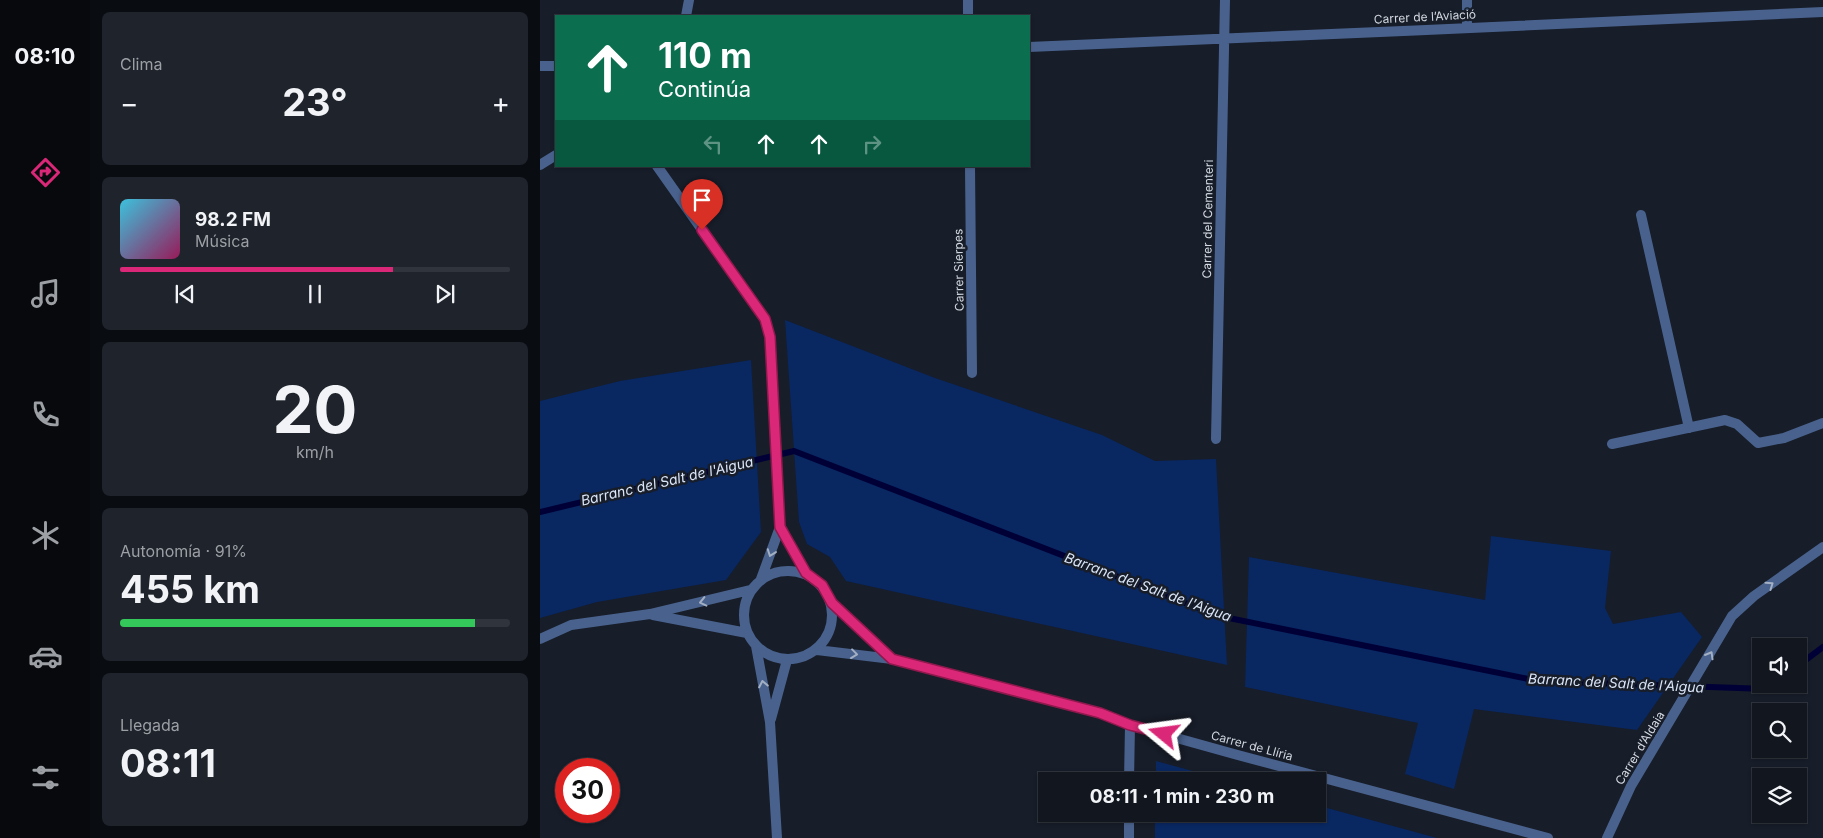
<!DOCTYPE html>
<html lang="es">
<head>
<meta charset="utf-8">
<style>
  body { margin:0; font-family:Inter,sans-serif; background:#1e232c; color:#f1f3f6; height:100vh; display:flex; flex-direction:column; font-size:19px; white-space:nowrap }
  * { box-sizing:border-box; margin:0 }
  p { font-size:16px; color:#9c9fa4 }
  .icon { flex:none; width:28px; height:28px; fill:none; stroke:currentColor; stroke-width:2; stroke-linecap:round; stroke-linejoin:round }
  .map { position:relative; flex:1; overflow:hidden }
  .panel { display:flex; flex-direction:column; gap:12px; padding:12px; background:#090c11; width:450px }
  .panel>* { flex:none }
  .hud { position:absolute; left:15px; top:15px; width:475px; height:152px; border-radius:0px; box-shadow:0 1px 4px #0004,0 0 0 1px #30353d; background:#0b6e4f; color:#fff; overflow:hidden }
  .tools { position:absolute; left:1212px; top:638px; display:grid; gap:10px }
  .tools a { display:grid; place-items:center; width:55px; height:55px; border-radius:0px; background:#11161f; box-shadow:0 1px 4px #0004,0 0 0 1px #30353d; font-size:25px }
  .speed { position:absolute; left:15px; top:758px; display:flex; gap:10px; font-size:25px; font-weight:700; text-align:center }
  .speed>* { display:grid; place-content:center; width:65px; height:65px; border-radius:50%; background:#11161f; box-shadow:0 1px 4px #0004,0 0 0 1px #30353d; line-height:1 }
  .speed .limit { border:8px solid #d22; background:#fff; color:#111 }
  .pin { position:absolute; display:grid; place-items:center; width:42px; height:42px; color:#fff; margin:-51px -21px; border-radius:50% 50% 50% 0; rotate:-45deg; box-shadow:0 0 5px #0007 }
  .pin .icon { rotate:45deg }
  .me { position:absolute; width:55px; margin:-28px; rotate:286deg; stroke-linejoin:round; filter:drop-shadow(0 0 4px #0008) }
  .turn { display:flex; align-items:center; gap:18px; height:105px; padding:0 20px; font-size:22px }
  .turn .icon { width:65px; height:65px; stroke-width:2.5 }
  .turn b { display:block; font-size:35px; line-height:42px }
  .lanes { display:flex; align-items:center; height:48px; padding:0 20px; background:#0003; justify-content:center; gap:25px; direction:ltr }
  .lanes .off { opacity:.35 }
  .big { font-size:38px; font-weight:700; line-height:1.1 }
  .panel .card { flex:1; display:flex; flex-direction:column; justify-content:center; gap:8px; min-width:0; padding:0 18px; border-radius:8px; background:#1e232c }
  .panel .dial { align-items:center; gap:0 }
  .dial b { font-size:65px; line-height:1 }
  .song { display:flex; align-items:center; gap:15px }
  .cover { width:60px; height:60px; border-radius:8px; background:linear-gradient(135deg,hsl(190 70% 55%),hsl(330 70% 35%)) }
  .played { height:5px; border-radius:2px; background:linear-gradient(90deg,#db2777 70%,#30353d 70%) }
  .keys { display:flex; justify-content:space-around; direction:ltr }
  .heat { display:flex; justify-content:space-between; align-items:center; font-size:28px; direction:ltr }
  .charge { height:8px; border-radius:4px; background:linear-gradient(90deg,#34c759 91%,#30353d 0) }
  .trip { position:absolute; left:498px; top:772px; width:288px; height:50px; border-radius:0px; background:#11161f; box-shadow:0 1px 4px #0004,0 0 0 1px #30353d; font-weight:700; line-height:50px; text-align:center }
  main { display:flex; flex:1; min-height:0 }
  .dock { display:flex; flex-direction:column; width:90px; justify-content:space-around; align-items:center; background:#07090c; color:#9c9fa4 }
  .dock .icon { width:35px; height:35px }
  .dock .active { color:#db2777 }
  .dock b { font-size:22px; color:#f1f3f6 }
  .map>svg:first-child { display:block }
  .green { fill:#092761 }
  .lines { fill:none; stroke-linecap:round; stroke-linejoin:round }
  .stream { stroke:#000037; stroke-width:6 }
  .service { stroke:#49628d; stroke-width:10 }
  .minor { stroke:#49628d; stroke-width:10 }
  .tertiary { stroke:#49628d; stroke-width:10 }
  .oneway { stroke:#a3afc3 }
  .route-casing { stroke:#8e194d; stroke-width:12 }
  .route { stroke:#db2777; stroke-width:9 }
  .labels { text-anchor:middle; stroke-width:5; stroke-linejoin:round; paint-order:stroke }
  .street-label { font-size:12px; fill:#d3d8e0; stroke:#171d29 }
  .water-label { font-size:14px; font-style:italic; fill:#dae5f7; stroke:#171d29 }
</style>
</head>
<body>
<main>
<nav class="dock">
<b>08:10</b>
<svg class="icon active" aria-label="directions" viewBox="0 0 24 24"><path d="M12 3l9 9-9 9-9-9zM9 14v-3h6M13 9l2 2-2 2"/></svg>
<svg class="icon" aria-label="music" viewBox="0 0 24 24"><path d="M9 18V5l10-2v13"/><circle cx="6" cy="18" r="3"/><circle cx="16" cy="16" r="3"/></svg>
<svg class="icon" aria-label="phone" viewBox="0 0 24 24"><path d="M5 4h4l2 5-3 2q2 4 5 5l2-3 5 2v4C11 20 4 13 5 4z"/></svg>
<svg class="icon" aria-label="climate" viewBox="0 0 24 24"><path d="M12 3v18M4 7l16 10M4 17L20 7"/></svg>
<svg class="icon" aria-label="car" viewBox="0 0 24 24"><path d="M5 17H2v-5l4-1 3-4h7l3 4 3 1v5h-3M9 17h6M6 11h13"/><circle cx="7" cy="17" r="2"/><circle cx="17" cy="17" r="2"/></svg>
<svg class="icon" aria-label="filters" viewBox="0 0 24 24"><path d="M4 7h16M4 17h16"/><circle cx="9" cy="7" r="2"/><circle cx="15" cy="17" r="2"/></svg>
</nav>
<section class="panel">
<div class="card"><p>Clima</p>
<div class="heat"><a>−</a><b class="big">23°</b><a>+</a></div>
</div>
<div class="card">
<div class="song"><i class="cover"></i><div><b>98.2 FM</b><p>Música</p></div></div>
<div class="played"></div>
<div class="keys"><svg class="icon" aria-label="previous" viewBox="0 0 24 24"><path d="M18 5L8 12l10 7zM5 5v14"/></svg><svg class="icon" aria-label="pause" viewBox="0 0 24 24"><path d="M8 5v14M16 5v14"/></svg><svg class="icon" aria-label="next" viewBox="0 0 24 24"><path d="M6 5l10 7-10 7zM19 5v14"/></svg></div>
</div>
<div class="card dial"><b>20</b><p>km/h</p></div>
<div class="card"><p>Autonomía · 91%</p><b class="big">455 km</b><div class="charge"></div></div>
<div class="card"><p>Llegada</p><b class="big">08:11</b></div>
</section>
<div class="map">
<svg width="1283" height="838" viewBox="0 0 1283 838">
  <rect width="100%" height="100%" fill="#171d29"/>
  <path class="green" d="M245,320L395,378L562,435L615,461L676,459L687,665L306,581L290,557L267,544L259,522Z
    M211,360L221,532L186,580L57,602L0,618V401L80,381Z
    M951,536L1071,551L1065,608L1073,624L1141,612L1162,637L1097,730L934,709L914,789L865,774L878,723L705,687L709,557L945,600Z
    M616,761L689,781H616Z
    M776,805L897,838H615V814H776Z"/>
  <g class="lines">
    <path class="stream" d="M0,512L254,451L679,616L998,681L1227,689L1235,684
      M1259,665L1283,647"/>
    <path class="service" d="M1101,215L1149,428
      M1072,444L1185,420L1197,424L1218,443L1244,438L1283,423"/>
    <path class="minor" d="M428,0V16
      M927,0V27
      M146,16L149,0
      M489,47C754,37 1018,23 1283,12
      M0,66H16
      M0,165L16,155
      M117,166L225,319L230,337L240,527L221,579
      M430,166L432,373
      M676,439L685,0
      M240,527L266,573
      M204 615a44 44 0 1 1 88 0a44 44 0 1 1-88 0Z
      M292,603L352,659
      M113,615L207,633
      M0,639L31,625L110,614L210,590
      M216,646L230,722L237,838
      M277,650L352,659L560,713L590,725L694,754L1008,838
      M231,719L247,660
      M589,781L590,725
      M589,838V814"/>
    <path class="tertiary" d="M1067,838L1091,786L1192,616L1214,596L1283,547"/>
  </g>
  <defs><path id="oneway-chevron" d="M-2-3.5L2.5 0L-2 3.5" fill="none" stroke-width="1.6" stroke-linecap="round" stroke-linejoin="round" transform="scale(1.25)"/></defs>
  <g class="oneway">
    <use href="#oneway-chevron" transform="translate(231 553) rotate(110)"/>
    <use href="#oneway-chevron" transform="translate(1230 585) rotate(-35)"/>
    <use href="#oneway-chevron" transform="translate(163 602) rotate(167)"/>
    <use href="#oneway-chevron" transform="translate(314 654) rotate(7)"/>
    <use href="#oneway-chevron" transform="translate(1170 655) rotate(-60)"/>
    <use href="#oneway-chevron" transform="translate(223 684) rotate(-101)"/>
  </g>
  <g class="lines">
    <defs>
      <path id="route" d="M162,230L225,319L230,337L240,527L266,573L282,585L292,603L352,659L560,713L590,725L624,734"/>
    </defs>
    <use href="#route" class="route-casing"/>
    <use href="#route" class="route"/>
  </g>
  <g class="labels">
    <g class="street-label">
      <text transform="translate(885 17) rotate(-3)" y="4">Carrer de l’Aviació</text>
      <text transform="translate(668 219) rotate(-89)" y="4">Carrer del Cementeri</text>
      <text transform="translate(419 270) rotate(-91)" y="4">Carrer Sierpes</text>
      <text transform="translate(712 746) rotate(15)" y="4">Carrer de Llíria</text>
      <text transform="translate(1100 748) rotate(-59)" y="4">Carrer d’Aldaia</text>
    </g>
    <g class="water-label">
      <text transform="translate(127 481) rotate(-13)" y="5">Barranc del Salt de l'Aigua</text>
      <text transform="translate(608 587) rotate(20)" y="5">Barranc del Salt de l'Aigua</text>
      <text transform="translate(1076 683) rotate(3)" y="5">Barranc del Salt de l'Aigua</text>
    </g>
  </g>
</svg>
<div class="tools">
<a><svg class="icon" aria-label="sound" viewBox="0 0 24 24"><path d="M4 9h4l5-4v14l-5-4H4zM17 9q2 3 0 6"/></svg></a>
<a><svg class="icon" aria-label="search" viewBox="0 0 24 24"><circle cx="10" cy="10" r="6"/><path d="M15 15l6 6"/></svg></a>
<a><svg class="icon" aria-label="layers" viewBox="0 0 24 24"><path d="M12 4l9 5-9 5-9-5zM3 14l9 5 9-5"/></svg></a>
</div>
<div class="speed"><div class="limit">30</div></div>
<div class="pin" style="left:162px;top:230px;background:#d93025"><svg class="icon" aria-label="arrive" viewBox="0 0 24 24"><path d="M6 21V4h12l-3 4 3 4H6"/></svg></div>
<svg class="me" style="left:624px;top:734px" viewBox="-20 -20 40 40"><path d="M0-17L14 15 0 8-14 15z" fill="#db2777" stroke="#fff" stroke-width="4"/></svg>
<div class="trip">08:11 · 1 min · 230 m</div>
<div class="hud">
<div class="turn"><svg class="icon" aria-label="ahead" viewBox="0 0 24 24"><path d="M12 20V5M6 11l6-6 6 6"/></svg><div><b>110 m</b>Continúa</div></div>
<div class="lanes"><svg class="icon off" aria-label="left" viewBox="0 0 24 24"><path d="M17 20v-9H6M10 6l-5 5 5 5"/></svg><svg class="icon" aria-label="ahead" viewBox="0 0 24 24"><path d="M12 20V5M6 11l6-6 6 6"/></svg><svg class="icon" aria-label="ahead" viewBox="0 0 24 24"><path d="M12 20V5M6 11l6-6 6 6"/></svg><svg class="icon off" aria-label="right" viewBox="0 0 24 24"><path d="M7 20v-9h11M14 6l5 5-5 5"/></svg></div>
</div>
</div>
</main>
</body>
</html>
